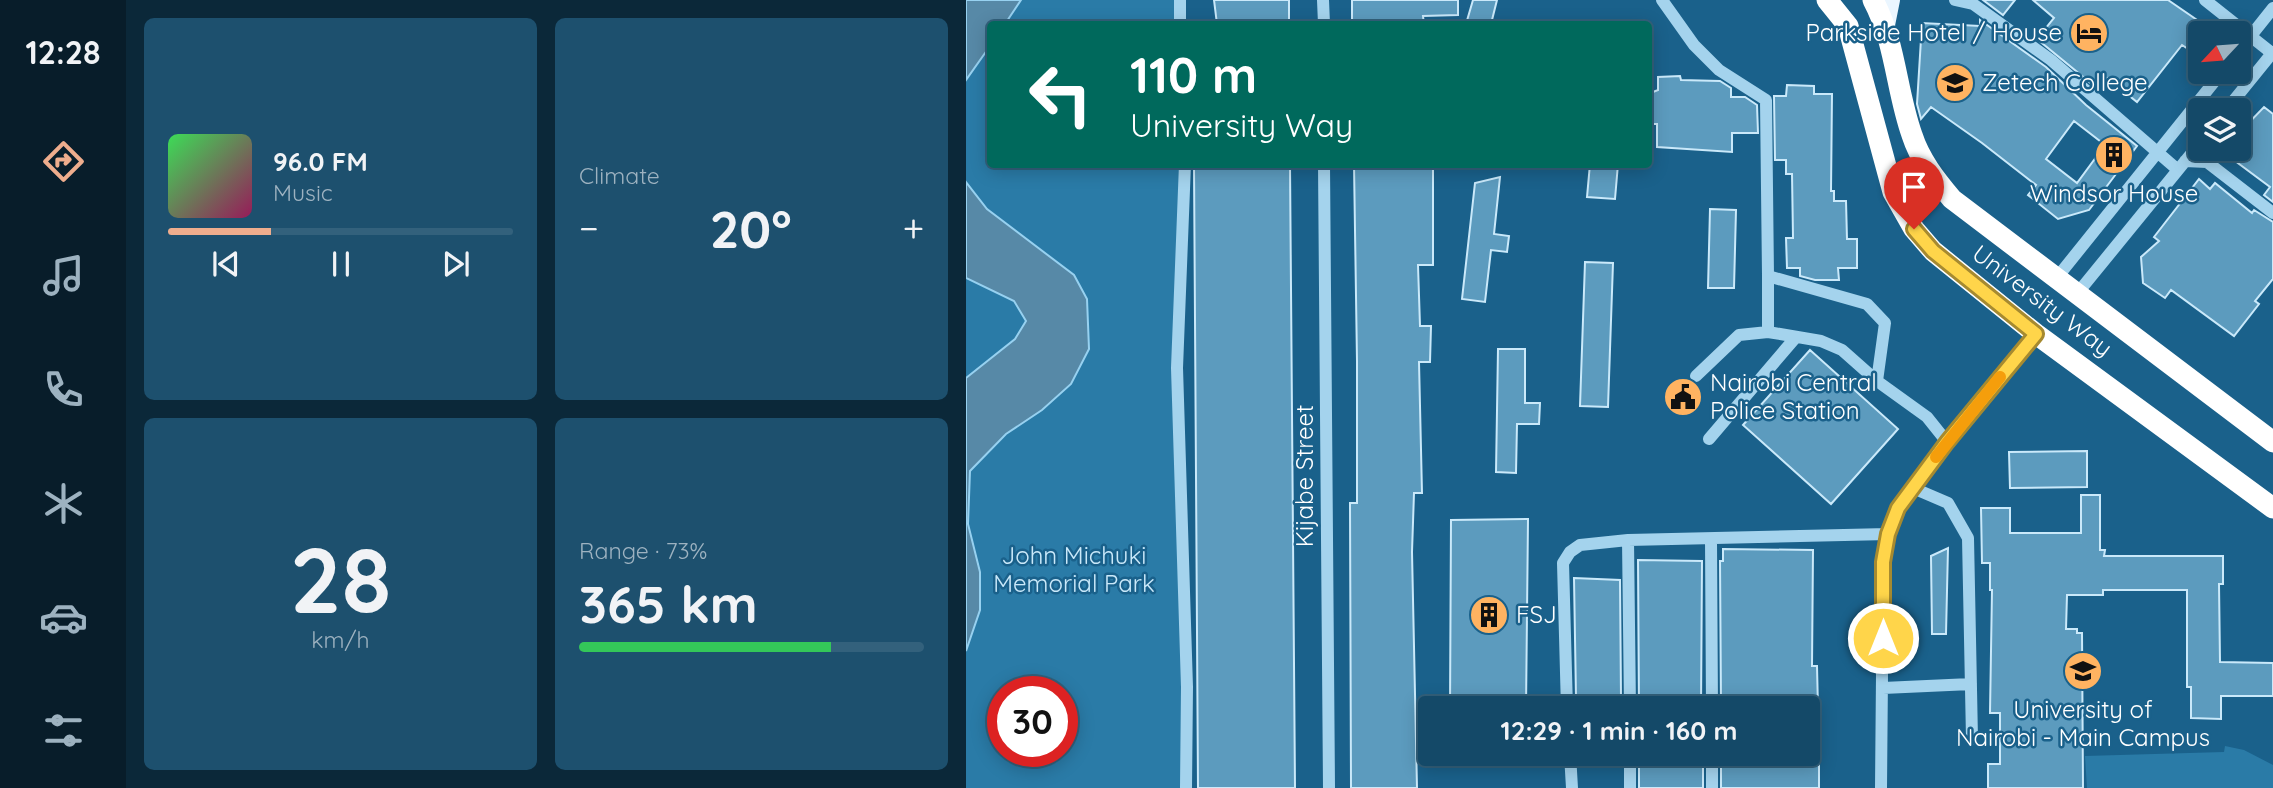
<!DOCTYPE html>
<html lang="en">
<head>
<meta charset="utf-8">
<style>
  body { margin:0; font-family:Quicksand,sans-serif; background:#1d506e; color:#f1f3f6; height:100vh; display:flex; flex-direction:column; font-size:26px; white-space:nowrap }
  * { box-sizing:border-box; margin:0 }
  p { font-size:23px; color:#9db2c0 }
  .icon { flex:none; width:38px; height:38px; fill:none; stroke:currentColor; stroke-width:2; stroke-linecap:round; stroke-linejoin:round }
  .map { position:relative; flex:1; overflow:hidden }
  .panel { display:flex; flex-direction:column; gap:18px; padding:18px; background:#0b2839; width:840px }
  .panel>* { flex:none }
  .hud { position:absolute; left:21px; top:21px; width:665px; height:147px; border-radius:7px; box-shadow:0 4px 18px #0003,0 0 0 2px #33617c; background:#00695c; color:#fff; overflow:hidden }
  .needle { width:46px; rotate:244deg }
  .controls { position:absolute; left:1222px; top:21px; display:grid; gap:14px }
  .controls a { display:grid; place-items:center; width:63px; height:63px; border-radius:7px; background:#144968; box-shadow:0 4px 18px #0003,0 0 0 2px #33617c; font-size:35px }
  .speed { position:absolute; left:21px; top:676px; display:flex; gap:14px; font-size:35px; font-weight:700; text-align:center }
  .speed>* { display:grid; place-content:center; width:91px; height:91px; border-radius:50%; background:#144968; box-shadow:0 4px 18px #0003,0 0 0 2px #33617c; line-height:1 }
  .speed .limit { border:10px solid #d22; background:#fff; color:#111 }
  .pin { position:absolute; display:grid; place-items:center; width:60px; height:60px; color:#fff; margin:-72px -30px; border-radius:50% 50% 50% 0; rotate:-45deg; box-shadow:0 0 7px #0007 }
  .pin .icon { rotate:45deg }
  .me { position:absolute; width:77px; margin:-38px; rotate:0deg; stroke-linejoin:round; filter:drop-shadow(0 0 5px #0008) }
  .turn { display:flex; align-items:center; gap:24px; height:147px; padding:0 28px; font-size:32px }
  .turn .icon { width:91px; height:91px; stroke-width:2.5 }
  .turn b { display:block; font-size:49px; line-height:60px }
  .big { font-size:52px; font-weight:800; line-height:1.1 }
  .panel .card { flex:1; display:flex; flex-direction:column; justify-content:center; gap:10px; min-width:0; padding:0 24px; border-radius:10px; background:#1d506e }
  .panel .dial { align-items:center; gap:0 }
  .dial b { font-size:91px; line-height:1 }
  .song { display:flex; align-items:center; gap:21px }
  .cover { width:84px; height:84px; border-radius:10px; background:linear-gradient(135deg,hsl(130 70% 55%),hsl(330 70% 35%)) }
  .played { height:7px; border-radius:4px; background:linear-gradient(90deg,#eead8d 30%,#33617c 30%) }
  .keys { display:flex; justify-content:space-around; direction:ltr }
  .heat { display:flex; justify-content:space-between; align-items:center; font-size:38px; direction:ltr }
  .charge { height:10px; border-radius:5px; background:linear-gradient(90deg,#34c759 73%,#33617c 0) }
  .panel .tiles { flex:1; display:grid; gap:18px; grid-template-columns:repeat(2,1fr) }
  .trip { position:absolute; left:452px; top:696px; width:402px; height:70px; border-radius:7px; background:#144968; box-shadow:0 4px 18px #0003,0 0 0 2px #33617c; font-weight:800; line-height:70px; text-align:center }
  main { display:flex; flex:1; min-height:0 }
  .dock { display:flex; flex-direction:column; width:126px; justify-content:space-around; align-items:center; background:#081d2a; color:#9db2c0 }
  .dock .icon { width:49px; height:49px }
  .dock .on { color:#eead8d }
  .dock b { font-size:32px; color:#f1f3f6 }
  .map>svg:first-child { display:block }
  .green { fill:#2a7ba7; fill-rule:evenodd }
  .water { fill:#5789a7; stroke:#97d1f0; stroke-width:2 }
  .building { fill:#5c9bbe; stroke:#cae9fa; stroke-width:2; fill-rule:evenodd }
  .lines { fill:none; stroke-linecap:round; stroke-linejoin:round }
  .minor { stroke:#a4d3ed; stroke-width:12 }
  .major { stroke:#ebf6ff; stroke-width:18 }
  .highway { stroke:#fff; stroke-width:21 }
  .route-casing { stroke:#a68a30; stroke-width:18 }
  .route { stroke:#ffd54a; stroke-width:12 }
  .slow { stroke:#f59e0b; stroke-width:12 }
  .labels { text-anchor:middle; stroke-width:5; stroke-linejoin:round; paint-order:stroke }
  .poi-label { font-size:24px; fill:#fff; stroke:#1a618b; text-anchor:start }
  .street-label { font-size:24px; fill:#fff; stroke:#1a618b }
  .park-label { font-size:24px; fill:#cae9fa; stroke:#1a618b }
</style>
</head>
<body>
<main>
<nav class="dock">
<b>12:28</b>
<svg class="icon on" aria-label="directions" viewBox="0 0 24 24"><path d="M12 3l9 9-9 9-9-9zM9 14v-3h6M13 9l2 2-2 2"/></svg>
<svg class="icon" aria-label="music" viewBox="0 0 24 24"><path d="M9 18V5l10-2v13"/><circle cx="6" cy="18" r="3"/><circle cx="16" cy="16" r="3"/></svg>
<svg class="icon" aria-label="phone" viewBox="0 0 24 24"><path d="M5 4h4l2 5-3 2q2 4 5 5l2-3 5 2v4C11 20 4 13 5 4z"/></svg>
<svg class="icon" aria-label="climate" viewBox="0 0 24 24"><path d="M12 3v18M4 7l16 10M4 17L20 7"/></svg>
<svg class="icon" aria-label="car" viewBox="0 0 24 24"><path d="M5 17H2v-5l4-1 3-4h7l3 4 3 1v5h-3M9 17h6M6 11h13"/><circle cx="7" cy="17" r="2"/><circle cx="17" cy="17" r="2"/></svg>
<svg class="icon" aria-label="filters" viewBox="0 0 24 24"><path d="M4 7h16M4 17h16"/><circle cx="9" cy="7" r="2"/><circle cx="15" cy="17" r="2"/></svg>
</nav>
<section class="panel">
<div class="tiles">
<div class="card">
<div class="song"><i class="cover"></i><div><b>96.0 FM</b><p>Music</p></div></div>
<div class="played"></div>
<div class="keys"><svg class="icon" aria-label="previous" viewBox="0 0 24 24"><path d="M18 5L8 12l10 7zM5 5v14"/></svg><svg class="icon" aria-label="pause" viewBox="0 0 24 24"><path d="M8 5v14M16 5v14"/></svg><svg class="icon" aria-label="next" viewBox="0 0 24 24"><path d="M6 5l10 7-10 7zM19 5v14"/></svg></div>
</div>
<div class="card"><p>Climate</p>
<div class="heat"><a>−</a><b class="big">20°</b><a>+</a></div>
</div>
<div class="card dial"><b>28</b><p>km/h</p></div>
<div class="card"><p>Range · 73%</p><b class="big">365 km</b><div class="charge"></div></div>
</div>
</section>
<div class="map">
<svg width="1307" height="788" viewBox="0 0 1307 788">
  <rect width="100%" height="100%" fill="#1a618b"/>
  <path class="green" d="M0,0H214L215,24H24V164L217,165L211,368L222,788H0ZM37,691H96V751H37Z
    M1259,746L1278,750L1307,765V788H1121L1119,756L1258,752Z"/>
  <path class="water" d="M0,0H55L39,24H24V46L0,80Z
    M0,182L21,209L108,275L121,299L123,349L105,384L76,410L40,434L4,471L2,524L14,572V610L0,651V378L49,339L60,321L48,301L0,278Z"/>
  <path class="building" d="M248,0H323V24H251Z
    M386,0H492V15L457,16L458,24H386Z
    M507,0H531L525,24H500Z
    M1017,0H1049L1037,15Z
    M1067,0H1202L1234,22V57L1216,45L1171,102L1141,78L1132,89L1071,39L1088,18Z
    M1014,20L1080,67L1120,105L1171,146L1123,210L1092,219L1062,195L1070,185L1016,143L965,107L955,119L951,104L956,23L1014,26ZM1108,121L1139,145L1111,183L1080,159Z
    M714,76L715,80L754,81L765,88V97H779L791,105L792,133H766V152L691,147V124H682V94L692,90V77Z
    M821,85L848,86V94H866L865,191H868V201H880L881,239H891V268H872L873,280H849L834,276V268H821L820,238H827L826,174H820V160H809L808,96H820Z
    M1298,107L1307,114V202L1298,195L1304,187L1253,149H1272V134Z
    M228,164H324L329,788H232Z
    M388,164H467V265H452L454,326H465L464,362H453L456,493H448L446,552L451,788H385L384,503H391V361Z
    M624,164H652L649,199L621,197Z
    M534,177L528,234L543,236L541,252L525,250L519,302L496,299L509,183Z
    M1233,179L1244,189L1249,183L1286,213L1288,210L1307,222V279L1289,301L1293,304L1268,336L1205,290L1199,298L1177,283L1175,257L1193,241L1188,237Z
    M744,209L770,210L768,288H742Z
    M619,262L647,263L642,407L614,406Z
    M532,349H559V403H574L573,424H551L550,473L530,472Z
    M844,350L932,429L865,504L777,425Z
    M1121,451V487L1044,488L1043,452Z
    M1115,495H1134V550H1139L1138,556H1257V584H1253L1254,662L1307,663V696H1255V719L1225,718V687H1221V590H1137V595H1101L1100,629H1111V633H1116L1117,788H1022V764H1034V713H1024L1026,590H1024V563H1016L1015,508H1044V533H1115Z
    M562,519L560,709H484L485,520Z
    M982,548L980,634H966L965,556Z
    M757,549L847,550L846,666H851L852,709H808V704L755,706L754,561H757Z
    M672,560L736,561L735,709H673Z
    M608,578L654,580L655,698H610Z
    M673,754H737V788H673Z
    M755,754H853V788H755Z"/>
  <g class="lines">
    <path class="minor" d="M357,0L358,24
      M696,0L728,45L753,70L800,100L802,276L901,304L919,323L911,381
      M989,0L1007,4L1085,60L1212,170
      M1239,0L1307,54
      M214,24V0
      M1272,52L1307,8
      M1260,110L1307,52
      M1219,161L1241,162L1307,213
      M219,164L211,368L221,687L220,788
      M358,164L363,788
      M802,276V332
      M1089,280L1256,72
      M1110,295L1234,143
      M730,376L773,335L802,332L855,341L876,350L911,381L961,417L981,442
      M743,439L830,337
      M947,488L982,503L1002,538L1006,739
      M662,540L664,709
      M745,540L746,709
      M917,688L1005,684
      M601,709L597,563L604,552L614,545L662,540L922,534
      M604,754L606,788
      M664,754V788
      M746,754V788
      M915,788L917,562L926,520L981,442L1070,334"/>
    <path class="major" d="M920,25L925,0"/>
    <path class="highway" d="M861,0L882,26L927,192L948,229L967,251L1070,334L1307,508
      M907,0C930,43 930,90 946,135C954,160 970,180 986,199L1307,442"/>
  </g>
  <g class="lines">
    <defs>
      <path id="route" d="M917,638V562L922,534L932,508L981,442L1070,334L967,251L948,229"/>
    </defs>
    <use href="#route" class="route-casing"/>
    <use href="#route" class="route"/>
    <path class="slow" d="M970,457L1034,377"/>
  </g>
  <defs>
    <symbol id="hotel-disc" viewBox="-11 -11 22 22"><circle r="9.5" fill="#ffb361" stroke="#1a618b"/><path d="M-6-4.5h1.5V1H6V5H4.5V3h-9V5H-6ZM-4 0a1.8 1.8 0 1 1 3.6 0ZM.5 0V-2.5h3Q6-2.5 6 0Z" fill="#111"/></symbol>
    <symbol id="university-disc" viewBox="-11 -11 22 22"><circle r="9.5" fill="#ffb361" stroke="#1a618b"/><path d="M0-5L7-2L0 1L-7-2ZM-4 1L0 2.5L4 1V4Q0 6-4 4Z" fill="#111"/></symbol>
    <symbol id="building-disc" viewBox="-11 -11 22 22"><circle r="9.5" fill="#ffb361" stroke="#1a618b"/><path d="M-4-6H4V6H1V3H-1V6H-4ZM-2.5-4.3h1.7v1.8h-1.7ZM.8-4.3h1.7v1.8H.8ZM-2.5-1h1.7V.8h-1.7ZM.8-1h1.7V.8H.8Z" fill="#111"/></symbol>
    <symbol id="civic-disc" viewBox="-11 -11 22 22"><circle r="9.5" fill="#ffb361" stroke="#1a618b"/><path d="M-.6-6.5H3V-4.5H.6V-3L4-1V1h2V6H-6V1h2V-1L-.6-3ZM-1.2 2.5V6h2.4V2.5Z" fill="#111"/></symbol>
  </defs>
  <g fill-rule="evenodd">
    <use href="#hotel-disc" x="1101" y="11" width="44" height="44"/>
    <use href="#university-disc" x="967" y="61" width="44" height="44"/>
    <use href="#building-disc" x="1126" y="133" width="44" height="44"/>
    <use href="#civic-disc" x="695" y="375" width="44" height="44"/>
    <use href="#building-disc" x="501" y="593" width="44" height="44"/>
    <use href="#university-disc" x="1095" y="649" width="44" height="44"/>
  </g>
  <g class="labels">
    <g class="poi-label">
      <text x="1096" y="41" text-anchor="end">Parkside Hotel / House</text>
      <text x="1016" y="91">Zetech College</text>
      <text x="1148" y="202" text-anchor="middle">Windsor House</text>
      <text x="744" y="391">Nairobi Central<tspan x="744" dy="28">Police Station</tspan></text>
      <text x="550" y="623">FSJ</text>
      <text x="1117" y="718" text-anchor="middle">University of<tspan x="1117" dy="28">Nairobi - Main Campus</tspan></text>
    </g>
    <g class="street-label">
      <text transform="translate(1076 301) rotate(37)" y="8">University Way</text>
      <text transform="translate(339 476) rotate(-90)" y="8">Kijabe Street</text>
    </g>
    <g class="park-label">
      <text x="108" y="564">John Michuki<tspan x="108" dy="28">Memorial Park</tspan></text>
    </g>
  </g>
</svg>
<div class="controls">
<a><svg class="needle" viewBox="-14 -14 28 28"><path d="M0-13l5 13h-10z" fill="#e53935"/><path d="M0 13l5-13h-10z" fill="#9db2c0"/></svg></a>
<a><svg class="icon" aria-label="layers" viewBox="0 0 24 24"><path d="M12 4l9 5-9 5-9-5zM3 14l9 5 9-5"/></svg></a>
</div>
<div class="speed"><div class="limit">30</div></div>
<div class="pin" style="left:948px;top:229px;background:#d93025"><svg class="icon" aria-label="arrive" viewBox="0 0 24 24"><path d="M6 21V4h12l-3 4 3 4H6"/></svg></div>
<svg class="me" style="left:917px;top:638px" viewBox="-20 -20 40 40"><circle r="17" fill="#ffd54a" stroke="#fff" stroke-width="3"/><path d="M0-11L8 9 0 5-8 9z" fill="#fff"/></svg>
<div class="trip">12:29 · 1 min · 160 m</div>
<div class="hud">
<div class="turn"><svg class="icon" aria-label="left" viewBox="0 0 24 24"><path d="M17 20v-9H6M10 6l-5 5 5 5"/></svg><div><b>110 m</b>University Way</div></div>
</div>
</div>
</main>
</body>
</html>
